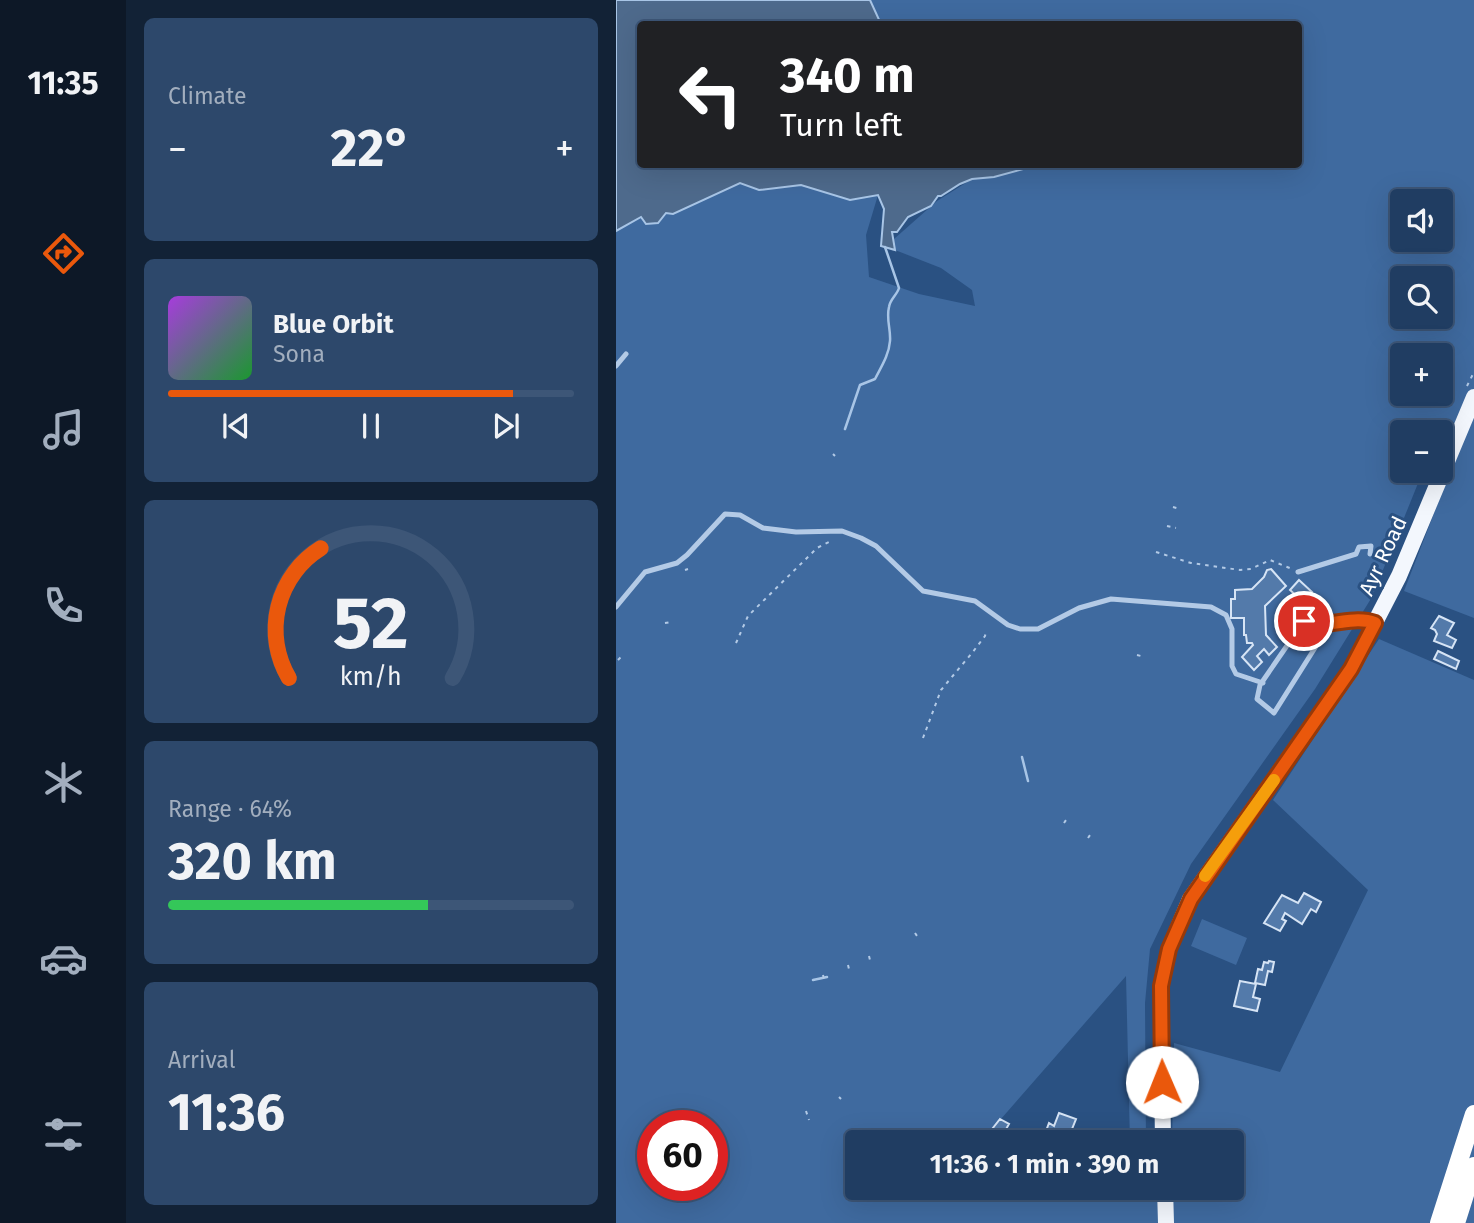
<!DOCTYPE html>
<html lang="en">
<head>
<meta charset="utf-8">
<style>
  body { margin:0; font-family:"Fira Sans",sans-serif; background:#2d486b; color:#f1f3f6; height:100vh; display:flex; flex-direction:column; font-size:26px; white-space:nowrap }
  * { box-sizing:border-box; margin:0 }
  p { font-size:23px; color:#a2aebe }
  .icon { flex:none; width:38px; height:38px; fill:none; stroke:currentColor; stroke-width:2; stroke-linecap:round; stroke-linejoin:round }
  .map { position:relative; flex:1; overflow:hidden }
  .side { display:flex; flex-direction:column; gap:18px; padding:18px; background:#122236; width:490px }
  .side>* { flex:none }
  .hud { position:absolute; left:21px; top:21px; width:665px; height:147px; border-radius:7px; box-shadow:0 7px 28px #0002,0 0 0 2px #3d5677; background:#202124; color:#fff; overflow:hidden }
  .buttons { position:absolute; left:774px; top:189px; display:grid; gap:14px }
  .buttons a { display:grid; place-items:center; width:63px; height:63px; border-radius:7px; background:#203d62; box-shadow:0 7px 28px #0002,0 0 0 2px #3d5677; font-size:35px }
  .speed { position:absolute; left:21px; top:1110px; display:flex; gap:14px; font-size:35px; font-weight:700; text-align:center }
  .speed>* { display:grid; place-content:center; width:91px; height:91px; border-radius:50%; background:#203d62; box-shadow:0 7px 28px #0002,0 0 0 2px #3d5677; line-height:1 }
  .speed .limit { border:10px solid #d22; background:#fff; color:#111 }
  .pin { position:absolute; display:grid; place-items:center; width:60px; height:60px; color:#fff; margin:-30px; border:4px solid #fff; border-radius:50%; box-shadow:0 2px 7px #0007 }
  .me { position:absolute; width:77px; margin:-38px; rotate:359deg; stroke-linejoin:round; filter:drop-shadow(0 0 5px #0008) }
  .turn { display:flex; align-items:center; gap:24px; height:147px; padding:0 28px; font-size:32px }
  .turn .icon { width:91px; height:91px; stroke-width:2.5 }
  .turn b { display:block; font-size:49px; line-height:60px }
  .big { font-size:52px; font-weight:700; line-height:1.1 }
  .side .widget { flex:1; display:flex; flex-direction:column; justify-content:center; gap:10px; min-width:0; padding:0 24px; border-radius:10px; background:#2d486b }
  .side .dial { align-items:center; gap:0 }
  .dial svg { height:182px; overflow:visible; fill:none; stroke:#3d5677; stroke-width:7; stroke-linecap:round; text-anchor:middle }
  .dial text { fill:#f1f3f6; stroke:none }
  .song { display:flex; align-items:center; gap:21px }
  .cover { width:84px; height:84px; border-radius:10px; background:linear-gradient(135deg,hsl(280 70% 55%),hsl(130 70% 35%)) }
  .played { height:7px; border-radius:4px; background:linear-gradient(90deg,#ea580c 85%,#3d5677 85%) }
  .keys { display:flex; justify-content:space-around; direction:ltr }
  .heat { display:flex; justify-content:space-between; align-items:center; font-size:38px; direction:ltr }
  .charge { height:10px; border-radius:5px; background:linear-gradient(90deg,#34c759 64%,#3d5677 0) }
  .trip { position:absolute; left:229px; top:1130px; width:399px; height:70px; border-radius:7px; background:#203d62; box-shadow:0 7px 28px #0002,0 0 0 2px #3d5677; font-weight:700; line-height:70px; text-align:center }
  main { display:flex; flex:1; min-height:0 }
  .tabs { display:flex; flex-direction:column; width:126px; justify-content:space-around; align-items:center; background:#0d1827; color:#a2aebe }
  .tabs .icon { width:49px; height:49px }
  .tabs .selected { color:#ea580c }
  .tabs b { font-size:32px; color:#f1f3f6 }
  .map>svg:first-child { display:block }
  .green { fill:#3f6a9f; fill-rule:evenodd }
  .water { fill:#4e6a8c; stroke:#a8c5e6; stroke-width:2 }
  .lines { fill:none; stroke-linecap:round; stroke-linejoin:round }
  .stream { stroke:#a8c5e6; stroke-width:2.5 }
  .building { fill:#537aaa; stroke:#d6e4f5; stroke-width:2 }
  .path { stroke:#b3cae6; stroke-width:2; stroke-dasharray:3.5 5; stroke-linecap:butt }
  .service { stroke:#b3cae6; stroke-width:5 }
  .primary { stroke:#f3f7fd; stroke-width:16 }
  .motorway { stroke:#fff; stroke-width:18 }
  .route-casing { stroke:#983908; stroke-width:18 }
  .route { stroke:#ea580c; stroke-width:12 }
  .slow { stroke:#f59e0b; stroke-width:12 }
  .labels { text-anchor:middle; stroke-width:6; stroke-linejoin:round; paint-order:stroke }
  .street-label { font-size:21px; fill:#fff; stroke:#2a5182 }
</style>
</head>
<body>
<main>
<nav class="tabs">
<b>11:35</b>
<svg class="icon selected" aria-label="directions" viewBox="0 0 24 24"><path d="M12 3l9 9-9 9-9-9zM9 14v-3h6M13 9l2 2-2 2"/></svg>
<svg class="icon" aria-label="music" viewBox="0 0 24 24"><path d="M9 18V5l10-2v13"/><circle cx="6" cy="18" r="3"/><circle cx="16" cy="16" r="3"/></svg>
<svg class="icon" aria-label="phone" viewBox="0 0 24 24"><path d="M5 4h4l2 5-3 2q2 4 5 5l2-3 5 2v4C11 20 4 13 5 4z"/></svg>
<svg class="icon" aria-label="climate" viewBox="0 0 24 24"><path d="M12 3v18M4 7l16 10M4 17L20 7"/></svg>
<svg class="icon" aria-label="car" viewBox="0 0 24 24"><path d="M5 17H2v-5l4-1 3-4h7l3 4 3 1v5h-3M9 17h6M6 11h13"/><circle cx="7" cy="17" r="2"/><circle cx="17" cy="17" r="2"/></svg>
<svg class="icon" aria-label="filters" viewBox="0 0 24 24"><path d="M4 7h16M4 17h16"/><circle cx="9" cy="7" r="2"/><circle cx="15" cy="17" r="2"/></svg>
</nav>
<section class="side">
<div class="widget"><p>Climate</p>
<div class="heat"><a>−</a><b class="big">22°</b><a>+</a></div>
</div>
<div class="widget">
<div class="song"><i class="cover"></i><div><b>Blue Orbit</b><p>Sona</p></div></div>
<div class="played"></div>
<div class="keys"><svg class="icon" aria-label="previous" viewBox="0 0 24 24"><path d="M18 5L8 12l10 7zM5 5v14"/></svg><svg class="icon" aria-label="pause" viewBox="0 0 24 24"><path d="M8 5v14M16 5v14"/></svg><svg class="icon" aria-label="next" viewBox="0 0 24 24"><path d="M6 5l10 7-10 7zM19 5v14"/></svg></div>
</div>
<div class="widget dial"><svg viewBox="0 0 100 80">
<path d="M14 69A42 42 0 1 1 86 69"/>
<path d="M14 69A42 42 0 0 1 28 12" stroke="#ea580c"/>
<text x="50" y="56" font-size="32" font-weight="700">52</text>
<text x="50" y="72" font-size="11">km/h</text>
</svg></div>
<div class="widget"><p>Range · 64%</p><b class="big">320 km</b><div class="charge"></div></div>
<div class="widget"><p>Arrival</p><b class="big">11:36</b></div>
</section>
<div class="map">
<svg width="858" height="1223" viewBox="0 0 858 1223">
  <rect width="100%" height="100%" fill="#2a5182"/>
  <path class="green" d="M0,0L24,24V164L262,195L250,235L253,277L303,294L359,306L356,290L325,268L279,250L278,239L321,201L356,179L378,177L422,164H682V24H265L254,0H858V618L788,591L851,428L828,418L822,432H786V471H807L756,597L699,689L575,864L534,949L529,1003L530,1143H514L510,976L364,1143H242V1188H531V1194L558,1199V1188H616V1143H556L558,1043L664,1072L752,890L657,800L763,639L858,680V1223H0ZM786,201H824V240H786ZM786,278H824V317H786ZM786,355H824V394H786ZM37,1125H96V1185H37Z
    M586,919L631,938L620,965L575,946Z"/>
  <path class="water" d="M0,0H254L265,24H24V164L422,165L378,177L356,179L344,184L325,196H322L315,206L292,217L281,232H276L279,250L265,246L268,209L262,195L234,200L185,185L143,190L124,183L57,214L50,213L42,223L30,224L25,217L0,231Z"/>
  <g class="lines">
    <path class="stream" d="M229,429L244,385L259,379C265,367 273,355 274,341C275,330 270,319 273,307C274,299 281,295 283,288L269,247
      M406,757L412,781
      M197,980L211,977"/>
  </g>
  <path class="building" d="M655,569L670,586L649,606L650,635L661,647L653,655L648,649L641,656L646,662L638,670L626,657L637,645L636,643H631L630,635H628V618H615V599H619V590L636,589L648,577L651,570Z
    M683,580L696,592L687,602L674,590Z
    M823,616L838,623L831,635L840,640L836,648L818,641L821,634L819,630L815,628Z
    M822,651L843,661L840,669L818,659Z
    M688,893L705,902L700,912L695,909L686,924L669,913L666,919L670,921L664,931L648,923L666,895L682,903Z
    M653,961L658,962L656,972L652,971L649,985L639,983L642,969L646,970L648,962L652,963Z
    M624,981L640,984L637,997L644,999L641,1011L618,1006Z
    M443,1113L460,1119L452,1139L449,1142L430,1131L433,1123L438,1126Z
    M384,1119L393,1124L384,1140L373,1133Z"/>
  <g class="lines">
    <path class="path" d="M851,386L858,372
      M217,454L219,456
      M557,507L564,509
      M551,526L560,528
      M540,552L575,563L624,570L635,569L654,560L676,569
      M69,570L72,569
      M49,623L55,622
      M120,643L132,616L140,608L201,548L217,540
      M521,655L525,656
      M2,660L5,657
      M307,738L325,690L356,653L369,636L370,631
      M448,823L450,820
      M472,838L474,835
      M299,933L301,936
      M253,956L254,960
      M232,965L233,969
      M207,975L208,979
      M223,1097L225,1099
      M190,1111L193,1120"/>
    <path class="service" d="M0,366L10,354
      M682,572L740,554L743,547L755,546L754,554
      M0,607L29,572L61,563L71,555L109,514L124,515L147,528L180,532L226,531L245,538L260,546L307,591L359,601L392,625L404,629H422L463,608L495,599L595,607L610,615L616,629V666L620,674L647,683
      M670,615L695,624L749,619L756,622
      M688,621L644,685L641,699L658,713L714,624"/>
    <path class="primary" d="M547,1143L545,986L553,949L574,899L735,669L783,576L858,397
      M549,1188L550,1223"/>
    <path class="motorway" d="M823,1223L858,1114
      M840,1223L858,1166"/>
  </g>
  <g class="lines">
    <defs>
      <path id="route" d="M546,1082L545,986L553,949L575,899L735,669L759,623C736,614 712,630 688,621"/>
    </defs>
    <use href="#route" class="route-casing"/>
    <use href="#route" class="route"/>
    <path class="slow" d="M589,876L658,780"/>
  </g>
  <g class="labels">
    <g class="street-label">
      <text transform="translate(767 556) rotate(-65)" y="7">Ayr Road</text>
    </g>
  </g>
</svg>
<div class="buttons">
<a><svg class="icon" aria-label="sound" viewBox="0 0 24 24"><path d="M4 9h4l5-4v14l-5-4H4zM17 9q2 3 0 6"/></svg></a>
<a><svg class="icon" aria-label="search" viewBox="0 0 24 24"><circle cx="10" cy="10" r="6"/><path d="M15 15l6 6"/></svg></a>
<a>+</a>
<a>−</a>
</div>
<div class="speed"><div class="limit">60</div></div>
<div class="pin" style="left:688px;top:621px;background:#d93025"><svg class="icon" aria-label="arrive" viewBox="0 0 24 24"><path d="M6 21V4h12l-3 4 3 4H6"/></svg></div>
<svg class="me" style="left:546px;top:1082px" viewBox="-20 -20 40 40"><circle r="19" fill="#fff"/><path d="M0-13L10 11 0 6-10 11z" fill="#ea580c"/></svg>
<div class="trip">11:36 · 1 min · 390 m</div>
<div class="hud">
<div class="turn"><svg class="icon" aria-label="left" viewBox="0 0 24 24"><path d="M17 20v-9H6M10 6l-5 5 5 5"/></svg><div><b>340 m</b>Turn left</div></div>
</div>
</div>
</main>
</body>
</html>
